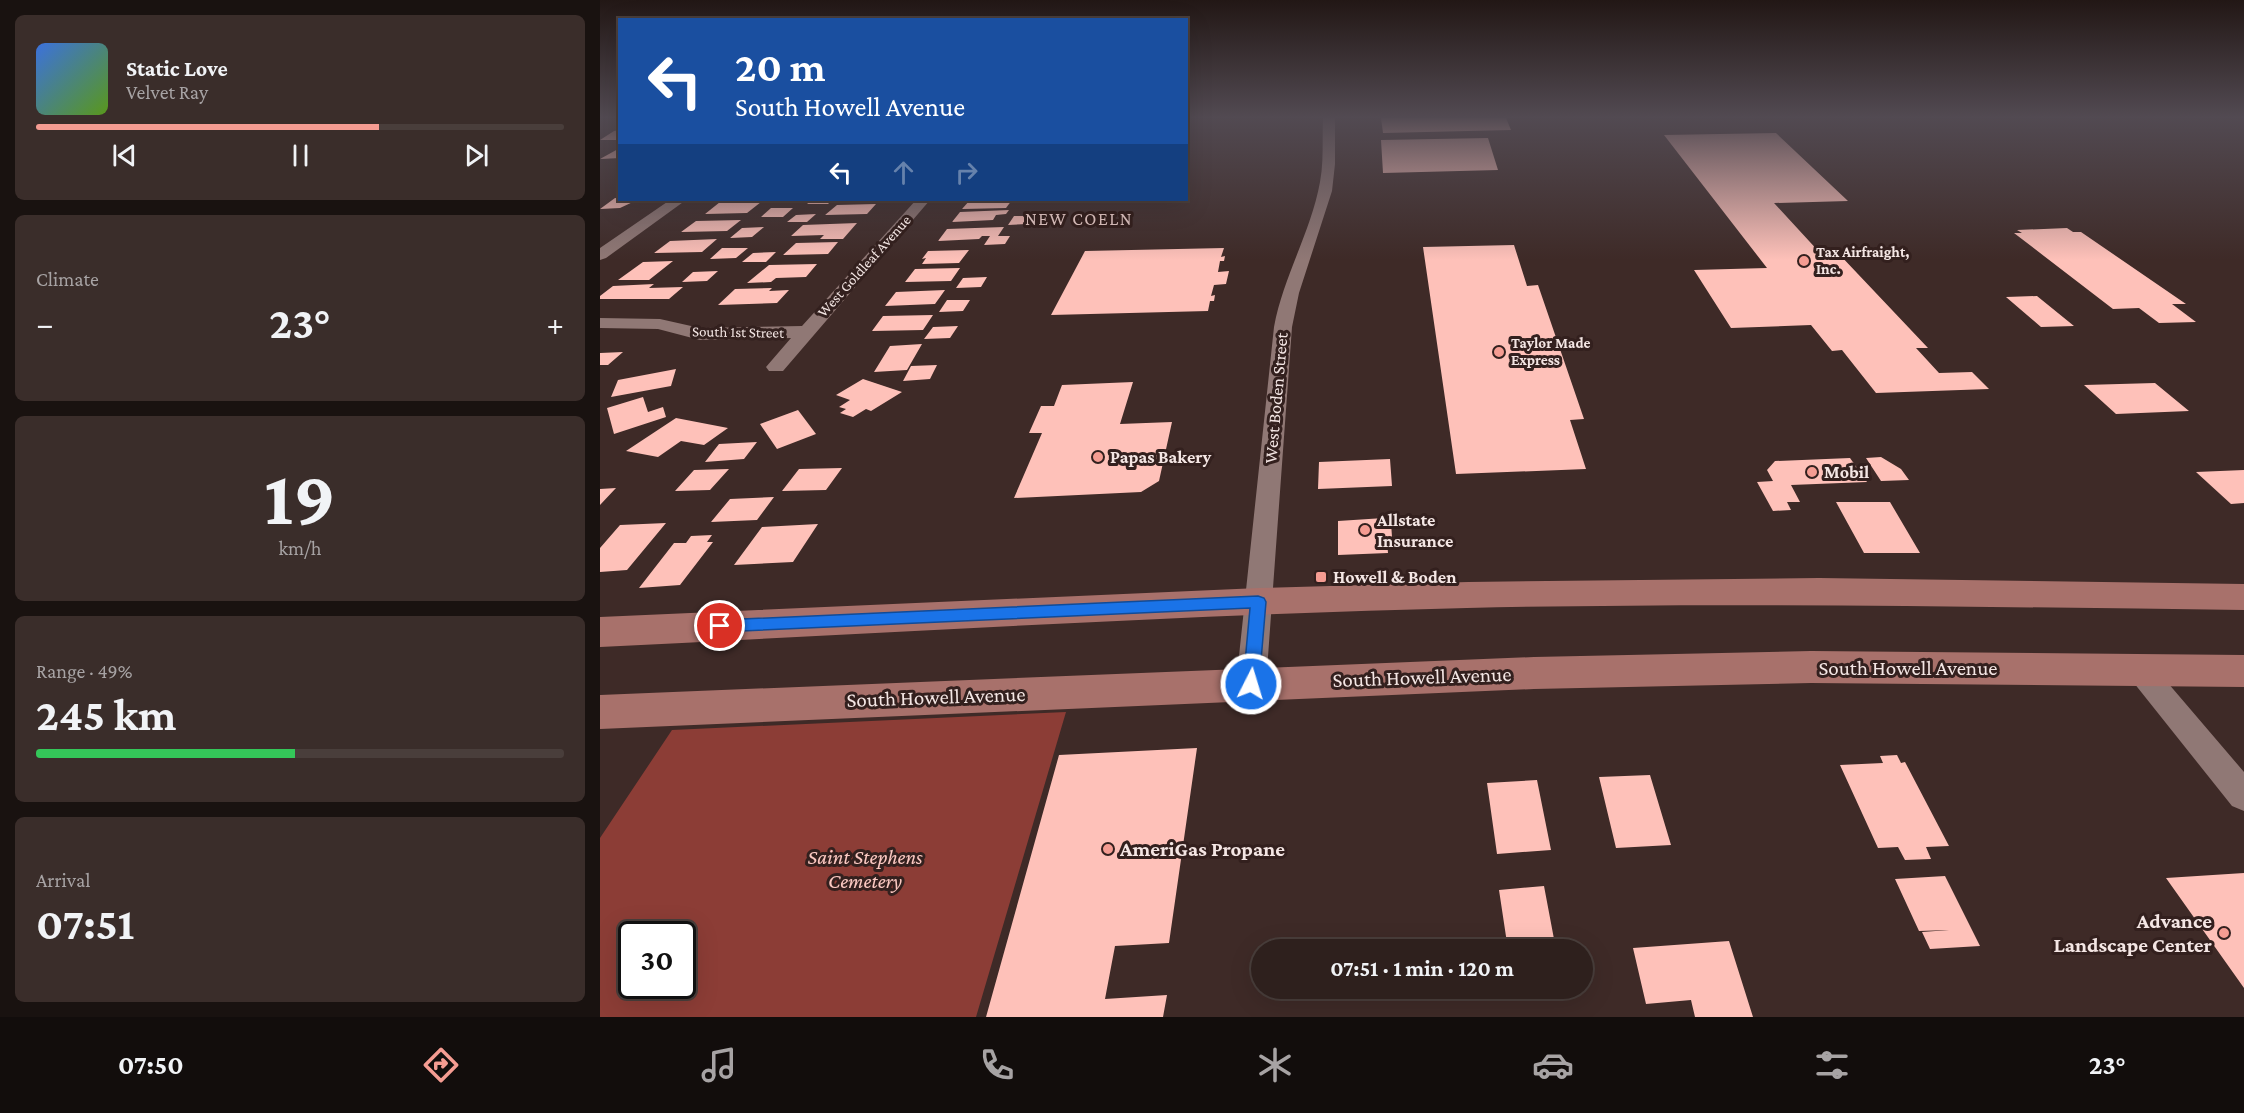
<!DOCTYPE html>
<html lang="en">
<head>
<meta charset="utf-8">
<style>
  body { margin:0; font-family:"Crimson Pro",serif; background:#3a2d2a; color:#f1f3f6; height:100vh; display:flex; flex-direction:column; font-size:22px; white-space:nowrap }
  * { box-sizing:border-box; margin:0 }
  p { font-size:20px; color:#a7a3a4 }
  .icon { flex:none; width:33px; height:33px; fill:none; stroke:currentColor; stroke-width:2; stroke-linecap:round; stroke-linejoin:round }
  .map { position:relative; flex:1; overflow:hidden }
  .panel { display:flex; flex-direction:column; gap:15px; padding:15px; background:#191210; width:600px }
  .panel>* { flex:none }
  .guide { position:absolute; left:18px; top:18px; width:570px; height:183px; border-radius:0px; box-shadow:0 6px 24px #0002,0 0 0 2px #493e3b; background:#1a4fa0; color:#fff; overflow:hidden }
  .speed { position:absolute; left:18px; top:921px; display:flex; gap:12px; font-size:30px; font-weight:700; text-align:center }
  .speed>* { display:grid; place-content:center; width:78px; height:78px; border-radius:50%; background:#2e201d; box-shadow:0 6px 24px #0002,0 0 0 2px #493e3b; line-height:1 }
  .speed .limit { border:3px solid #111; border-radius:9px; background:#fff; color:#111 }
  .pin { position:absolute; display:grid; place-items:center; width:51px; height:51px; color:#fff; margin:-26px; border:3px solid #fff; border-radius:50%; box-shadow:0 2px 6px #0007 }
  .me { position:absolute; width:66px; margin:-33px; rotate:5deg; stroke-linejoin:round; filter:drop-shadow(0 0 4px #0008) }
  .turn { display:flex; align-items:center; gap:21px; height:126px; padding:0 18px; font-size:27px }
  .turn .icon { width:78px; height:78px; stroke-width:2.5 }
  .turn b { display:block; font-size:42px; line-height:51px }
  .lanes { display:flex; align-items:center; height:57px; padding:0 18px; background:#0003; justify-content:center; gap:30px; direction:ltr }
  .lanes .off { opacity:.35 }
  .big { font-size:45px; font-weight:700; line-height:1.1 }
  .panel .widget { flex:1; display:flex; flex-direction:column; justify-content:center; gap:9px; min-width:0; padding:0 21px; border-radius:9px; background:#3a2d2a }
  .panel .dial { align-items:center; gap:0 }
  .dial b { font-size:78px; line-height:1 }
  .song { display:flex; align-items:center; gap:18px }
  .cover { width:72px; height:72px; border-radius:9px; background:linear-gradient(135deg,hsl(220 70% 55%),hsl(90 70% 35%)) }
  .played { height:6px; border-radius:3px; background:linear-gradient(90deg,#f59c92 65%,#493e3b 65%) }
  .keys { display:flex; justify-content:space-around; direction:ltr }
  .heat { display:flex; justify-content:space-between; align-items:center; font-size:33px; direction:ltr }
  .charge { height:9px; border-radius:4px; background:linear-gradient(90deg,#34c759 49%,#493e3b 0) }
  .trip { position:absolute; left:651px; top:939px; width:342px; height:60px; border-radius:30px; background:#2e201d; box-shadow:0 6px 24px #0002,0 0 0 2px #493e3b; font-weight:700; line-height:60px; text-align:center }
  .tab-bar { display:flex; height:96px; justify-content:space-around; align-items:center; background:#120d0c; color:#a7a3a4 }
  .tab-bar .icon { width:42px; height:42px }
  .tab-bar .selected { color:#f59c92 }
  .tab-bar b { font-size:27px; color:#f1f3f6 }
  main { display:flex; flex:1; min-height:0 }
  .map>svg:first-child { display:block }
  .green { fill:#8c3d36; fill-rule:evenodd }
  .building { fill:#fec1b9 }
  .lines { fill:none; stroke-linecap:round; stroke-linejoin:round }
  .minor { fill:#907875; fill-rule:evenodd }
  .primary { fill:#a8716b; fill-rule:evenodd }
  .route { fill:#1a73e8; stroke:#114b97; stroke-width:1.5 }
  .poi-dot { fill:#f59c92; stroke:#33201e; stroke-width:2 }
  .labels { text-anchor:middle; stroke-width:6; stroke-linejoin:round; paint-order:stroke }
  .far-poi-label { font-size:15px; font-weight:bold; fill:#f4e6e4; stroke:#33201e; text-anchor:start }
  .far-street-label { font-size:15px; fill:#f4e6e4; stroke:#33201e }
  .far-quarter-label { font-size:18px; letter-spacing:1.5px; fill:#d4bab7; stroke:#33201e }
  .street-label { font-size:18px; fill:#f4e6e4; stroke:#33201e }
  .poi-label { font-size:18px; font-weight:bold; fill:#f4e6e4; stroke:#33201e; text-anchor:start }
  .near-street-label { font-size:21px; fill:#f4e6e4; stroke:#33201e }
  .near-poi-label { font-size:21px; font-weight:bold; fill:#f4e6e4; stroke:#33201e; text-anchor:start }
  .near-park-label { font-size:21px; font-style:italic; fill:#fcc9c2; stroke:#33201e }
</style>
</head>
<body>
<main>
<section class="panel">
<div class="widget">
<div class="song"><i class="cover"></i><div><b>Static Love</b><p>Velvet Ray</p></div></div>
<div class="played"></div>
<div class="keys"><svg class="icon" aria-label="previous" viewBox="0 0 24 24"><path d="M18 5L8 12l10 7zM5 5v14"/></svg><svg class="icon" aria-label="pause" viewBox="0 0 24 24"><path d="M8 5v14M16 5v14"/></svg><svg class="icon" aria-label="next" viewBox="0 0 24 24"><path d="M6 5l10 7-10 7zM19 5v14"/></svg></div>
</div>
<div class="widget"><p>Climate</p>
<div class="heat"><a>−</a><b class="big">23°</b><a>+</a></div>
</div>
<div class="widget dial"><b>19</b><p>km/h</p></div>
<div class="widget"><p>Range · 49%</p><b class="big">245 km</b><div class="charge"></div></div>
<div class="widget"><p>Arrival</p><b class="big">07:51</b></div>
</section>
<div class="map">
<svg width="1644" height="1017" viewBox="0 0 1644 1017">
  <rect width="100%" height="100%" fill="#3e2a27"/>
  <path class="green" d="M466,712L376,1017H0V838L72,730ZM82,934V986H32V934Z"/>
  <path class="building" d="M781,118H906L911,130L783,133Z
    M20,130V140H0L14,131Z
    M1176,133L1248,201L1174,203L1221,254H1239L1328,348H1316L1339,373L1372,372L1389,389L1276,393L1242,350L1232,351L1211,325L1131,328L1094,270L1167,268L1064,135Z
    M888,138L898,170L783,173L781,140Z
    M18,149H20V158L0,159Z
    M15,198L34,200L31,201H35L20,208L0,209Z
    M212,200H232L228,204H207Z
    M370,200H412L406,208L362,209Z
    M120,202H161L147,213L105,214Z
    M276,204L267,214L225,215L237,205Z
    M171,208H193L183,217H161Z
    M409,210L406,214L396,215L393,220L352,222L360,212Z
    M216,214L207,222H187L196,215Z
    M414,216H433L427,224L408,225Z
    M141,220L127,231L81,232L96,221Z
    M257,223L243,239H220L224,235L191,236L203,225Z
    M164,227L152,237L130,238L142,228Z
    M404,227L398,236H410L405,244L384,245L390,236H382L379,239L338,241L347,229Z
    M1467,228L1473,232H1481L1586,304H1572L1596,322L1559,323L1539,308L1513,309L1414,233H1422L1417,230Z
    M117,239L102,252L54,253L70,241Z
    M238,242L228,254L183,255L196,243Z
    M914,245L927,286L938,285L984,419L970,420L986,469L856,474L823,247Z
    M122,248H148L136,258L110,259Z
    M624,248L621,257L625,256L624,261H620L618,272L629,271L626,284L614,285L611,296L615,295L614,301H610L608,311L451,315L485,251Z
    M369,250L359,263L322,264L326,258L322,259L328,251Z
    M176,252L166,262H142L153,253Z
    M73,261L49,280H18L43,262Z
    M217,264L206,277L176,278L171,282L147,283L169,265Z
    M360,268L351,281L305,282L315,269Z
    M118,271L107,281L82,282L93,272Z
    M387,277L381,287L356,288L363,278Z
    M54,284L49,288L83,287L69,299H0V296L13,286Z
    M172,288L169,291L189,290L177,303L118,305L135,289Z
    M345,290L335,304L285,306L296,292Z
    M1437,296L1474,326L1441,327L1406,297Z
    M347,300H370L363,311L339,312Z
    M333,315L323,330L272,331L283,316Z
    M358,326L350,338L324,339L333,327Z
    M322,344L307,370L274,372L290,346Z
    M23,352L8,365H0V353Z
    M337,365L330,379L303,381L311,366Z
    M76,369L71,386L11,397L18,380Z
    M263,379L302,392L271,411L266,409L253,417L240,413L246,409L239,407L250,400L236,395Z
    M533,382L520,424L572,422L559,481L541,492L414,498L442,433H429L441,406H454L462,385Z
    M1555,383L1589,411L1516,414L1484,385Z
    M43,397L48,412L63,407L66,417L14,434L7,408Z
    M198,410L216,434L177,449L160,424Z
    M76,418L128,428L104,445L81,441L58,457L26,451Z
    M157,442L144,459L105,462L119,444Z
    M1281,457L1301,469L1309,480L1281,481L1266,458Z
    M1250,458L1267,482L1191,485L1200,502H1187L1191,510L1173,511L1157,482L1173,481L1167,470L1175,461Z
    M790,459L792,486L718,489L719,462Z
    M242,468L226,490L182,491L199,469Z
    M129,469L110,490L75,491L94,470Z
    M1644,470V503L1631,504L1596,472Z
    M16,488L0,505V489Z
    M174,497L157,520L111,522L130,499Z
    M1236,502H1290L1320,553H1264Z
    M784,518L791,522L792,537L787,541L788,553L738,555V521Z
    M66,523L27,570L0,572V548L20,525Z
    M218,524L193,562L134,565L162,527Z
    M112,535L107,542H113L80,585L39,588L74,543H86L91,536Z
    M597,748L569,943L515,946L505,999L567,995L563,1017H386L459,755Z
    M1297,755L1301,763L1305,762L1349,846L1326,847L1331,859L1305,860L1298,847L1278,848L1240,765L1283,763L1280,756Z
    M1050,775L1071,845L1016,848L999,777Z
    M937,780L951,850L897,854L887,783Z
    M1644,873V988L1566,878Z
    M1345,876L1380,946L1330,949L1322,932L1349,930L1319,931L1295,879Z
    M944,886L954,939L907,943L899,890Z
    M1129,941L1153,1017H1095L1091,1000L1046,1004L1033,948Z"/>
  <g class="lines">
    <path class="minor" d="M723,118H735V164L732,191L699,293L692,327L666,684L661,692L651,696L641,692L636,684L674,327C683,277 711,232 720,182C724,161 722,139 723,118Z
      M70,200H86L6,258L0,260V248Z
      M316,200H330L183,371H169L166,367L191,338L100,340L58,329L0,328V318L60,319L100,328L202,326Z
      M1540,659L1550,662L1644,772V811L1632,806L1530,678L1526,670L1530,662Z"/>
    <path class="primary" d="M1219,578L1644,584V610C1385,607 1126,602 867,608C578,615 289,633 0,647V617L659,588L868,582Z
      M1211,651L1644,655V687L1211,683L934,689L0,729V695L934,657Z"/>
  </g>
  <linearGradient id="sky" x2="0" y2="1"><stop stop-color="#221715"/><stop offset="0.45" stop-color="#524a52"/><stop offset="1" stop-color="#524a52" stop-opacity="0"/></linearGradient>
  <rect width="1644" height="260" fill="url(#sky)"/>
  <path class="route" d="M658,596L664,598L666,602L659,684L657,689L651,691L645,689L643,684L650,608L120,632L115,631L113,626L115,622L120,620Z"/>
  <g class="poi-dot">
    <circle cx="1204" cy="261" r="6"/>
    <circle cx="899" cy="352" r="6"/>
    <circle cx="498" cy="457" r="6"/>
    <circle cx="1212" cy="472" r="6"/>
    <circle cx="765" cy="530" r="6"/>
    <rect x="715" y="571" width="12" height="12" rx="3"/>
    <circle cx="508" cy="849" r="6"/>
    <circle cx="1624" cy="933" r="6"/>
  </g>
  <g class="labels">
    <g class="far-poi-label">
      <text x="1216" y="257">Tax Airfraight,<tspan x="1216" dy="17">Inc.</tspan></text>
      <text x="911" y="348">Taylor Made<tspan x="911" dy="17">Express</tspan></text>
    </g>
    <g class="far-street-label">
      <text transform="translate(264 266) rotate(-48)" y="5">West Goldleaf Avenue</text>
      <text transform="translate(138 332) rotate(1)" y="5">South 1st Street</text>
    </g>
    <g class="far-quarter-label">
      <text x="479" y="225">NEW COELN</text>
    </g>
    <g class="street-label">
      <text transform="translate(676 398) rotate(-85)" y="6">West Boden Street</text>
    </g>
    <g class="poi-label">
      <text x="510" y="463">Papas Bakery</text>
      <text x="1224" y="478">Mobil</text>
      <text x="777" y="526">Allstate<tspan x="777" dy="21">Insurance</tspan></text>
      <text x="733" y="583">Howell &amp; Boden</text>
    </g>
    <g class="near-street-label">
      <text x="1308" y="675">South Howell Avenue</text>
      <text transform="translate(822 677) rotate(-2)" y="7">South Howell Avenue</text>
      <text transform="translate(336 697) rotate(-2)" y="7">South Howell Avenue</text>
    </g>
    <g class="near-poi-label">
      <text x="520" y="856">AmeriGas Propane</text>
      <text x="1612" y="928" text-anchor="end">Advance<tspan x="1612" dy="24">Landscape Center</tspan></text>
    </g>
    <g class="near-park-label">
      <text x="265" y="864">Saint Stephens<tspan x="265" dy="24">Cemetery</tspan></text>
    </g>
  </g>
</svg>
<div class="speed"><div class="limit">30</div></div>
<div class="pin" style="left:120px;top:626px;background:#d93025"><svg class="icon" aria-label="arrive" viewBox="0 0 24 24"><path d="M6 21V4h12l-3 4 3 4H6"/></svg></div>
<svg class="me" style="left:651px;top:684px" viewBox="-20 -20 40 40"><circle r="17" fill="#1a73e8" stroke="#fff" stroke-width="3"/><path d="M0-11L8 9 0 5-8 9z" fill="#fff"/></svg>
<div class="trip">07:51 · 1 min · 120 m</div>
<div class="guide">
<div class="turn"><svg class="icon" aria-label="left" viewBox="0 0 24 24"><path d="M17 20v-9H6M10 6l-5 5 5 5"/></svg><div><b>20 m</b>South Howell Avenue</div></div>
<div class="lanes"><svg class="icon" aria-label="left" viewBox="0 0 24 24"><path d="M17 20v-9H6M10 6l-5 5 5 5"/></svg><svg class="icon off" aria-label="ahead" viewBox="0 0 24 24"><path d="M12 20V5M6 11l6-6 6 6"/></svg><svg class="icon off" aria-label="right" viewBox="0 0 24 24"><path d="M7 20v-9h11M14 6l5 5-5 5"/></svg></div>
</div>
</div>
</main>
<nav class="tab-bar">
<b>07:50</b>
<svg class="icon selected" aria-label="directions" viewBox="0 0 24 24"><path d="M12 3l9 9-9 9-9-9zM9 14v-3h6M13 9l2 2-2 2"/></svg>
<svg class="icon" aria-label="music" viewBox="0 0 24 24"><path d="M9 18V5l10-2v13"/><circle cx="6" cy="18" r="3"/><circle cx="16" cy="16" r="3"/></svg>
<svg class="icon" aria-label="phone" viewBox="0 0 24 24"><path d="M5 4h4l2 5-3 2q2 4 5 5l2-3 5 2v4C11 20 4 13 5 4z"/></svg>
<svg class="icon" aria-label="climate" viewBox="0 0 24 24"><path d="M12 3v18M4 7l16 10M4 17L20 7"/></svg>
<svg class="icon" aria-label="car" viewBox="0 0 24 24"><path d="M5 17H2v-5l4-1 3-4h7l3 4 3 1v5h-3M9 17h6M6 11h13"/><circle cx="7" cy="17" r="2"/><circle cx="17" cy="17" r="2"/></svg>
<svg class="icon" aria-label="filters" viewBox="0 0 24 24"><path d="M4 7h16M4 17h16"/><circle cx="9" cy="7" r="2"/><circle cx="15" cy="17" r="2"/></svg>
<b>23°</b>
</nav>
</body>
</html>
